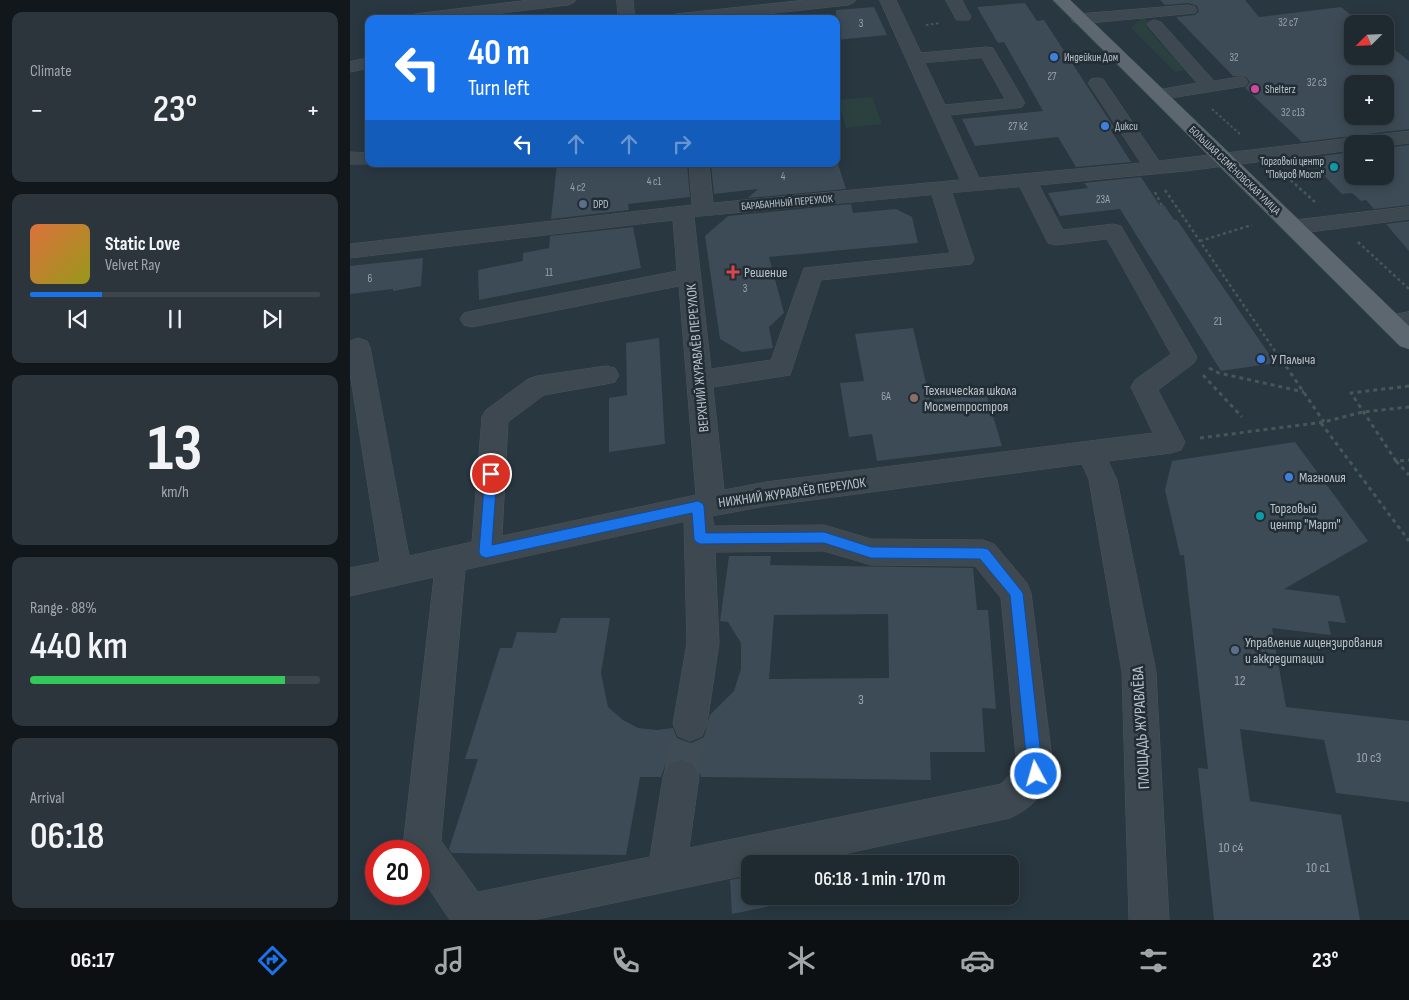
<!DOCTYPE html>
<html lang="en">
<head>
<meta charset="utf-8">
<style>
  body { margin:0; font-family:"Sofia Sans Condensed",sans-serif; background:#2c353c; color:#f1f3f6; height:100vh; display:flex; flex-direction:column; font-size:19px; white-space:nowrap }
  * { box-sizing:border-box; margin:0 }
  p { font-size:16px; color:#a1a6ab }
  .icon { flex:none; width:28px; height:28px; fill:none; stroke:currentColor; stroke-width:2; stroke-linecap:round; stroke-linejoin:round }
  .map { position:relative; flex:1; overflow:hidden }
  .drawer { display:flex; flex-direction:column; gap:12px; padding:12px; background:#11171a; width:350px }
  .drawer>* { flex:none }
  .top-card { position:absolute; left:15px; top:15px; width:475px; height:152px; border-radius:10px; box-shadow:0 2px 12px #0003,0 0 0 1px #3c454c; background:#1a73e8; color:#fff; overflow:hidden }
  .needle { width:32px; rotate:246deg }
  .fabs { position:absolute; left:994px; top:15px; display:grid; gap:10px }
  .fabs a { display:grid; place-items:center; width:50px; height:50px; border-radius:10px; background:#1f2930; box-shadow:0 2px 12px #0003,0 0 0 1px #3c454c; font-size:25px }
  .speed { position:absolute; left:15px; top:840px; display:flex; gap:10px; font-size:25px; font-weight:700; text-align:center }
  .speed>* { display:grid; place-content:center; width:65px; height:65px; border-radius:50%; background:#1f2930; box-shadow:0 2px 12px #0003,0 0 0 1px #3c454c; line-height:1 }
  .speed .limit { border:8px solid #d22; background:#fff; color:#111 }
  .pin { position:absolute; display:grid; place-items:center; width:42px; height:42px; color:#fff; margin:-21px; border:2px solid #fff; border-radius:50%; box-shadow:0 1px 5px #0007 }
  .me { position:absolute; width:55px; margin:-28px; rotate:354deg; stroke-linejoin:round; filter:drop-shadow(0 0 4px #0008) }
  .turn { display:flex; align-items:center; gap:18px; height:105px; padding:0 20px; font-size:22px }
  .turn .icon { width:65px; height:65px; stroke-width:2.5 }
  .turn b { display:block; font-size:35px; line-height:42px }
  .lanes { display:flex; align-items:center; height:48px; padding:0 20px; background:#0003; justify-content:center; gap:25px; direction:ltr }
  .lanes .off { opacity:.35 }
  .big { font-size:38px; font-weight:600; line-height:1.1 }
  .drawer .widget { flex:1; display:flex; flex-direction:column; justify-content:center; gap:8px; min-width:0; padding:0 18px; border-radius:10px; background:#2c353c }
  .drawer .dial { align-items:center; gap:0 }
  .dial b { font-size:65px; line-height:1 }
  .song { display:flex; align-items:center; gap:15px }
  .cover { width:60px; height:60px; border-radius:8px; background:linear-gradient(135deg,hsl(20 70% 55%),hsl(60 70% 35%)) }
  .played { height:5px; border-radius:2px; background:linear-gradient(90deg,#1a73e8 25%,#3c454c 25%) }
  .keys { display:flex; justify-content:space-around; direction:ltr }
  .heat { display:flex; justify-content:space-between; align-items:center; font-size:28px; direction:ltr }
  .charge { height:8px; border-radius:4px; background:linear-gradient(90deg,#34c759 88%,#3c454c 0) }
  .trip { position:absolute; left:391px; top:855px; width:278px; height:50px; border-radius:10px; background:#1f2930; box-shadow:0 2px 12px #0003,0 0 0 1px #3c454c; font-weight:600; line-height:50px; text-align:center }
  .tab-bar { display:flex; height:80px; justify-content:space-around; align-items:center; background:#0c1013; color:#a1a6ab }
  .tab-bar .icon { width:35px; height:35px }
  .tab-bar .selected { color:#1a73e8 }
  .tab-bar b { font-size:22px; color:#f1f3f6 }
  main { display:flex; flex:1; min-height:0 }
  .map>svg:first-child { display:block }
  .green { fill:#2b4140 }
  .building { fill:#3c4b56; fill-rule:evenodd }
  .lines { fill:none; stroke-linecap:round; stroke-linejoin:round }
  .minor-tunnel { stroke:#3f4c55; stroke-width:35; stroke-dasharray:35 18; stroke-linecap:butt }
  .minor-casing { stroke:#4a545c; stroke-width:1 }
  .major-casing { stroke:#4a545c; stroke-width:1 }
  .path-far2 { stroke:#445957; stroke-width:2; stroke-dasharray:2.5 2.5; stroke-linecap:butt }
  .path-far1 { stroke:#445957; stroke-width:2.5; stroke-dasharray:3 3; stroke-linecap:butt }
  .path { stroke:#445957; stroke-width:3; stroke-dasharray:4 4; stroke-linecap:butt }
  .minor { fill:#3d4850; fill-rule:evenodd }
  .major { fill:#5c6770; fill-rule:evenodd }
  .route { fill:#1a73e8; stroke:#114b97 }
  .shop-dot { fill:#3f7fe0; stroke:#222d35; stroke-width:2 }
  .hotel-dot { fill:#d1479c; stroke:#222d35; stroke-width:2 }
  .culture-dot { fill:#0f9aa8; stroke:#222d35; stroke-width:2 }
  .service-dot { fill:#5c6f8a; stroke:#222d35; stroke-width:2 }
  .health-dot { fill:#e0444e; stroke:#222d35; stroke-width:2 }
  .education-dot { fill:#8d6e63; stroke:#222d35; stroke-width:2 }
  .labels { text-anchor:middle; stroke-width:5; stroke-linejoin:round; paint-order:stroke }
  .number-label { font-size:11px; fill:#98a3ab }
  .far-poi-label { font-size:11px; fill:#bac3ca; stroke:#222d35; text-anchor:start }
  .far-street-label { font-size:11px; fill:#bac3ca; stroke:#222d35 }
  .poi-label { font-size:14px; fill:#bac3ca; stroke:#222d35; text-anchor:start }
  .street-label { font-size:14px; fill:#bac3ca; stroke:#222d35 }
  .near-number-label { font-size:14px; fill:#98a3ab }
  .near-street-label { font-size:16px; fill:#bac3ca; stroke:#222d35 }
</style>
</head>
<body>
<main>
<section class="drawer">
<div class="widget"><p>Climate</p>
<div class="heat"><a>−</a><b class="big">23°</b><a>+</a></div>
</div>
<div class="widget">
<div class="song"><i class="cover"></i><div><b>Static Love</b><p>Velvet Ray</p></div></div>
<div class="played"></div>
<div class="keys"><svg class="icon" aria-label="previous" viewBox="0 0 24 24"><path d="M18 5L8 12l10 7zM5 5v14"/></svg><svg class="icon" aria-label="pause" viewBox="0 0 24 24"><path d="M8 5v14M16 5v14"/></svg><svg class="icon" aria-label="next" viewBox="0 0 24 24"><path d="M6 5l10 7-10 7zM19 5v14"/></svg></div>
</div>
<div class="widget dial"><b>13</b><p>km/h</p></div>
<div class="widget"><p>Range · 88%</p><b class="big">440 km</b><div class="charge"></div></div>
<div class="widget"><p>Arrival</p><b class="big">06:18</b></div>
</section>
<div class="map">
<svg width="1059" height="920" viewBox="0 0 1059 920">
  <rect width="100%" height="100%" fill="#293740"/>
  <path class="green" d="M793,17L801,25L795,26L835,70L825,72L781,28Z
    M522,97L532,124L496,128L488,100Z"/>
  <path class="building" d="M810,0H895L909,17L991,7L1012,24H1002V56H1035V42L1059,61V129L952,142L895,88L900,82L896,77L883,76L826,17L845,15L849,11L847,6L839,3L815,5ZM1002,84H1035V116H1002Z
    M675,3L687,21L694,20L765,129H760L781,162L726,167L708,137L625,146L612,119L693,111L654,42L648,43L627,7Z
    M524,7L537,35L486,40V10Z
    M1059,145V205L1024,209L1016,200L1011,201L1002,193L992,194L957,158L1002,152V176H1035V148Z
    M207,164H337L340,197L278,204L279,210L201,219Z
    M361,164H488L496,189L398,198L408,189L364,194Z
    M791,177L810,206L814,205L824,220H827L925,363L871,371L770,209L710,216L698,193L738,188L734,183Z
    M501,204L503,213L546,209L562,217L568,243L419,257L434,313L419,327L423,348L392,352L370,339L355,236L378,216Z
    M1059,221V251L1036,224Z
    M283,227L291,268L129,300L128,270L173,261V253L199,248L200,236Z
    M73,258L71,286L43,291V289L0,294V266Z
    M563,328L580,400L636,393L652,446L527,461L522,434L499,437L490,383L514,381L505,334Z
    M309,338L315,444L259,452V398L277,395L276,343Z
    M945,442L1018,541L934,589L989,596L996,623L978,621L981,635L922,628L936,707L1059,721V802L986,793L974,740L890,729L900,801L991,815L1010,920H864L848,768L858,769L834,555H830L815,490L822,461Z
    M379,556H421L420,565L623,568L627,610H638L646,709L632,708L635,752H580L581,780L351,777L345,762L330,757L316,763L311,777H290L276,855L102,853L99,849L128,759H115L150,648H162L167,632L206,633L211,618H260L251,673L258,707L273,720L288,728L307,730L323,728L327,738L341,743L354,737L360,715L384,691L391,669V643L378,622L370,621ZM538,614L539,678L419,679L424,615Z
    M400,876V896H469L382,914L380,880Z"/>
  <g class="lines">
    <path class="minor-tunnel" d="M331,777L340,724"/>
    <defs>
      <path id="minor" d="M180,0H226L223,3L218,5L105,19H57L59,16L65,14Z
        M267,0H283L285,19H269Z
        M456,0H506L503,3L498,5L371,19H318L320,16L326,14Z
        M530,0H546L571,53L637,47L643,48L675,103L672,107L666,108L600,115L629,178L791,163L738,83L741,79L747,78L753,79L809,161L1059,131V143L1035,146V144H1002V150L835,171L689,185L713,230L763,224L771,226L847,357L844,363L808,390L835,442L831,450L821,453L758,461L767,480L806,672L819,920H779L772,672L739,480L732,464L416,506L362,516L364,526L474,525L521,539L633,540L644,544L677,583L681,593L704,774C696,793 679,810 660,818L447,864H400V874L183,920H100L69,874V851H55L53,846L84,577L0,596V568L30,562L0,373V341L8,338L17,341L20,347L59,556L122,542L132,417L136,410L178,379L187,376L256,366L265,368L269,375L265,382L256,384L194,395L158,422L152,536L346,495L329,286L122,327L114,325L110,319L114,313L122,311L327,271L323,220L0,258V244L342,205L339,164H359L363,203L610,180ZM632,58L655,99L595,105L575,63ZM670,187L698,243L706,245L757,239L821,354L785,380L781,387L803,433L416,482L374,490L363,387L440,375L471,280L621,264L624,259L602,193ZM582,195L600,253L454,268L421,360L361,369L344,217ZM334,522L337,643L323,724L328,736L340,741L352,736L357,724L369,643L365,552L474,551L521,565L625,566L651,598L667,767L651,784L339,848L349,777L344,764L331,759L318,764L313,777L300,857L128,892L91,841L115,570Z
        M596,0H612L621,17L619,20H607Z
        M839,5L845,7L847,10L845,13L729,24L723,22L721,19L723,16L729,14Z
        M805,20L811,22L864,81L889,77L895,78L898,82L895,86L808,100L802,99L799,95L802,91L847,83L797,25L799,22Z
        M19,58V68L0,72V62Z
        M0,152L19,153V164H24H0Z
        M1059,207V219L945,234L937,232L934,227L937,222L945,220Z
        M1059,312V328L1042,331L1034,329L1030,323L1034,317Z"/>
      <path id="major" d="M703,0H720L1059,326V349L1050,346Z"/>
    </defs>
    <use href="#minor" class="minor-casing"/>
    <use href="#major" class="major-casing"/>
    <path class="path-far2" d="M576,25L590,23
      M862,109L891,135"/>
    <path class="path-far1" d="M936,176L965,202
      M815,190L927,354
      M805,192L812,206
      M850,241L902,225
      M1008,242L1059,289"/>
    <path class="path" d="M927,353L974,422
      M859,368L869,373L954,392
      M853,375L892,417
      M1059,386L1001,393L1046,461L1059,460
      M971,423L1059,541
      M850,438L974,422L1013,412L1059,407
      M1046,461L1059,475"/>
    <use href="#minor" class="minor"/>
    <use href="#major" class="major"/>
  </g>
  <path class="route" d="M141,469L145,470L147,474L142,545L348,501L352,503L354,506L356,533L474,532L521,547L633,548L638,549L673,593L693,774L691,779L686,781L681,779L678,774L660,595L630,559L521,558L474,543L350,544L346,542L344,539L342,513L136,558L131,556L129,552L135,474L137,470Z"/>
  <g class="shop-dot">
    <circle cx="704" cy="57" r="5"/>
    <circle cx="755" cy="126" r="5"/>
    <circle cx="911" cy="359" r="5"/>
    <circle cx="939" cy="477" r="5"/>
  </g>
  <circle class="hotel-dot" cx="905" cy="89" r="5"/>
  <g class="culture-dot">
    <circle cx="984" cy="167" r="5"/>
    <circle cx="910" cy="516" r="5"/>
  </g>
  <g class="service-dot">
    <circle cx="233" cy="204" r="5"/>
    <circle cx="885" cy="650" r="5"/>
  </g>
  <path class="health-dot" d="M380.5 264.5h5v5h5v5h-5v5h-5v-5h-5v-5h5z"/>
  <circle class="education-dot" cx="564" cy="398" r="5"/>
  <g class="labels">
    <g class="number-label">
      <text x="938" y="26">32 c7</text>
      <text x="511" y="27">3</text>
      <text x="884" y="61">32</text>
      <text x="702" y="80">27</text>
      <text x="967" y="86">32 с3</text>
      <text x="943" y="116">32 с13</text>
      <text x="668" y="130">27 к2</text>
      <text x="433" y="180">4</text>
      <text x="304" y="185">4 с1</text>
      <text x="228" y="191">4 с2</text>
      <text x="753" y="203">23А</text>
      <text x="199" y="276">11</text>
      <text x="20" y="282">6</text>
      <text x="395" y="292">3</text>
      <text x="868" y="325">21</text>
      <text x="536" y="400">6А</text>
    </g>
    <g class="far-poi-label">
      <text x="714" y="61">Индейкин Дом</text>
      <text x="915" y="93">Shelterz</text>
      <text x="765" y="130">Дикси</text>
      <text x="974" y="165" text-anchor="end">Торговый центр<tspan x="974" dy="13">"Покров Мост"</tspan></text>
      <text x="243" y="208">DPD</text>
    </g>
    <g class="far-street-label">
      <text transform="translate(885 170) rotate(44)" y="4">БОЛЬШАЯ СЕМЁНОВСКАЯ УЛИЦА</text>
      <text transform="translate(437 202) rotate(-5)" y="4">БАРАБАННЫЙ ПЕРЕУЛОК</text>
    </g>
    <g class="poi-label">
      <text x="394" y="277">Решение</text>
      <text x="921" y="364">У Палыча</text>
      <text x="574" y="395">Техническая школа<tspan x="574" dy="16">Мосметростроя</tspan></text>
      <text x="949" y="482">Магнолия</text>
      <text x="920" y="513">Торговый<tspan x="920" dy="16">центр "Март"</tspan></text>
      <text x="895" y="647">Управление лицензирования<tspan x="895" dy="16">и аккредитации</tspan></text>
    </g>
    <g class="street-label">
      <text transform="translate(347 358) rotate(-95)" y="5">ВЕРХНИЙ ЖУРАВЛЁВ ПЕРЕУЛОК</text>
      <text transform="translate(442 492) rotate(-8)" y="5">НИЖНИЙ ЖУРАВЛЁВ ПЕРЕУЛОК</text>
    </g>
    <g class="near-number-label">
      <text x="890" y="685">12</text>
      <text x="511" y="704">3</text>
      <text x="1019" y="762">10 с3</text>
      <text x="881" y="852">10 с4</text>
      <text x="968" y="872">10 с1</text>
    </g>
    <g class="near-street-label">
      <text transform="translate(790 728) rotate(-93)" y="6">ПЛОЩАДЬ ЖУРАВЛЁВА</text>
    </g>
  </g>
</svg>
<div class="fabs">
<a><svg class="needle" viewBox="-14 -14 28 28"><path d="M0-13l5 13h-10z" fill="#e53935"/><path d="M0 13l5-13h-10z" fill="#a1a6ab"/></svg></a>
<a>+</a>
<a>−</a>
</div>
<div class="speed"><div class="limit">20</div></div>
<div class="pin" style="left:141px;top:474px;background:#d93025"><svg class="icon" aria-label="arrive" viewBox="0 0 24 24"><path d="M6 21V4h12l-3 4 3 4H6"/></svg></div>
<svg class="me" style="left:686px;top:774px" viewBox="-20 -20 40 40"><circle r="17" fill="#1a73e8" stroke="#fff" stroke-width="3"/><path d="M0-11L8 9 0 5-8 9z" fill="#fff"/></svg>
<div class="trip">06:18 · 1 min · 170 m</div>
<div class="top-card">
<div class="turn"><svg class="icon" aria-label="left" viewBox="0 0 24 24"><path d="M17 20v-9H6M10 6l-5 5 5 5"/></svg><div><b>40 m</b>Turn left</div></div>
<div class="lanes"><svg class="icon" aria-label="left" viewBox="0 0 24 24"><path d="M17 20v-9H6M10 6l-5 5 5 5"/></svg><svg class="icon off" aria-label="ahead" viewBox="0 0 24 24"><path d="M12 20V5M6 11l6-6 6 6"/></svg><svg class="icon off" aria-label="ahead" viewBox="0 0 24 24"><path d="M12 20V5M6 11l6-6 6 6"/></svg><svg class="icon off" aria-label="right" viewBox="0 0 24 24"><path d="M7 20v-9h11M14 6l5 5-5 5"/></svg></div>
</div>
</div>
</main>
<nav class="tab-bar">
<b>06:17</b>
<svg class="icon selected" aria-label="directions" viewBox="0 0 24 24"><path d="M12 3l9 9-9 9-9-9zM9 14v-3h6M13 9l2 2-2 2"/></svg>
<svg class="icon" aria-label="music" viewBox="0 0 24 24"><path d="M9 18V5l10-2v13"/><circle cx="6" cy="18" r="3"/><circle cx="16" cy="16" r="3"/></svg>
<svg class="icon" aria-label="phone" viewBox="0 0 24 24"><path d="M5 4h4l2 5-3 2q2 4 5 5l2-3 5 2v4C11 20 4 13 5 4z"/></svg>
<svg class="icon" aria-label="climate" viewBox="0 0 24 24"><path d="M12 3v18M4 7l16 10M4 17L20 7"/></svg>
<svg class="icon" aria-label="car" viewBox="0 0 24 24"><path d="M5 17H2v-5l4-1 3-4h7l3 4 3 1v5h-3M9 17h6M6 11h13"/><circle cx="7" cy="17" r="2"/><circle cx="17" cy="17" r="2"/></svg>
<svg class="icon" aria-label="filters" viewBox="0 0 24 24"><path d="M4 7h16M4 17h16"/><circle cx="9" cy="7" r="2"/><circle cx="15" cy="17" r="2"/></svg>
<b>23°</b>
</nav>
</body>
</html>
